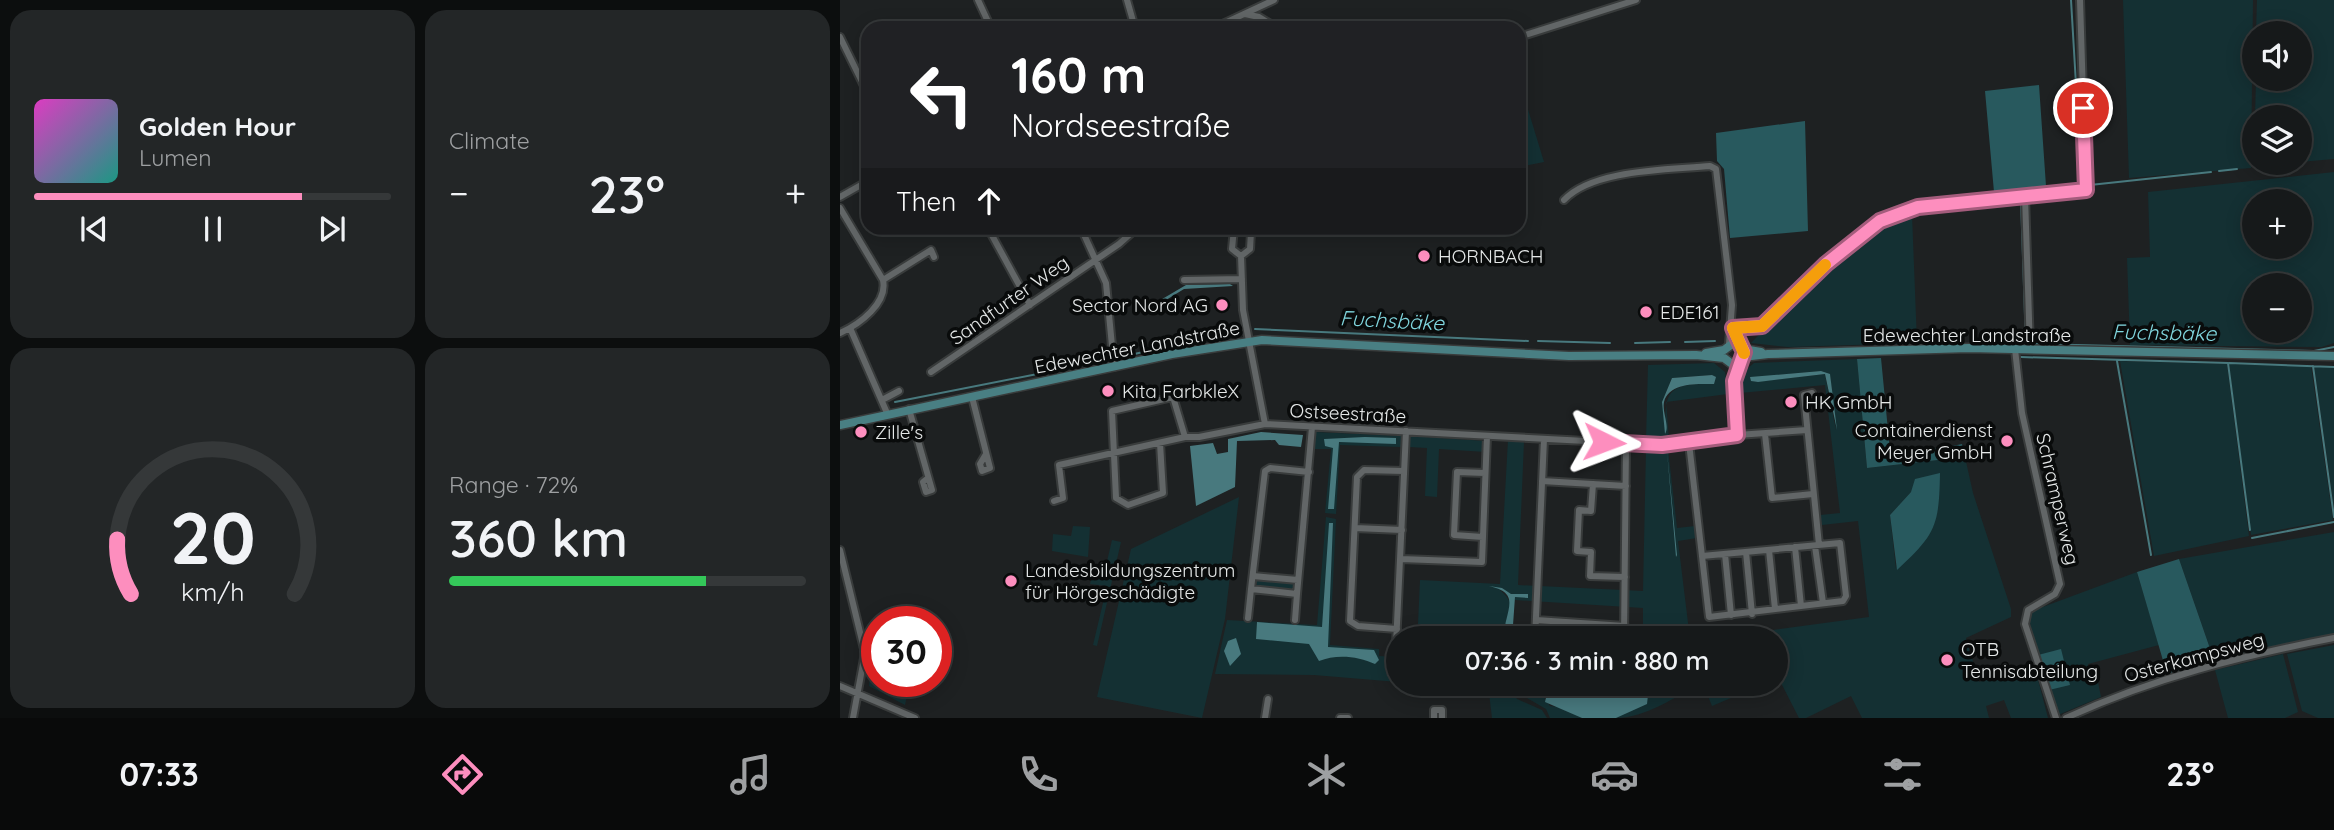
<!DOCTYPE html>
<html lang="en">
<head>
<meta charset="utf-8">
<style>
  body { margin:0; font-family:Quicksand,sans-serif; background:#232627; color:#f1f3f6; height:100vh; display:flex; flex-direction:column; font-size:26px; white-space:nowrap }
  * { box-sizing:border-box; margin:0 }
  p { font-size:23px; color:#9ea0a2 }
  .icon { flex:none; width:38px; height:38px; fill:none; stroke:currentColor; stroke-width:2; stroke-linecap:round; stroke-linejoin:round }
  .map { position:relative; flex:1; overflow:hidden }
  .sheet { display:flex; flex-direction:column; gap:10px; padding:10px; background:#0c0e0e; width:840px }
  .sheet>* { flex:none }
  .banner { position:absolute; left:21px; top:21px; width:665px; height:214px; border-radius:21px; box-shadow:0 4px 18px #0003,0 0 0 2px #353839; background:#202124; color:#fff; overflow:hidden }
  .buttons { position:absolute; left:1402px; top:21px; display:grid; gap:14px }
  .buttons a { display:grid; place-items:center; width:70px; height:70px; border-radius:50%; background:#16191a; box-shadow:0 4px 18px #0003,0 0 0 2px #353839; font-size:35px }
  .speed { position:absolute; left:21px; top:606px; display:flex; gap:14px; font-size:35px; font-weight:700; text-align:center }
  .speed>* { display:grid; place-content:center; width:91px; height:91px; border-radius:50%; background:#16191a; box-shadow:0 4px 18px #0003,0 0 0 2px #353839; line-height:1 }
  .speed .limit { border:10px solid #d22; background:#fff; color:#111 }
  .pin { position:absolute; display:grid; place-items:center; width:60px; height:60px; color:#fff; margin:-30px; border:4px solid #fff; border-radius:50%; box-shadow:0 2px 7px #0007 }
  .me { position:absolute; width:77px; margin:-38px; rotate:93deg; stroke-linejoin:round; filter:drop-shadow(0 0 5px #0008) }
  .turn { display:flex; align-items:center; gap:24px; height:147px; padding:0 35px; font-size:32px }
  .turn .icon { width:91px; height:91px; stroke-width:2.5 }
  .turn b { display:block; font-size:49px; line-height:60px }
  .then { display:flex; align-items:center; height:66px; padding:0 35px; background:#0003; gap:14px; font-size:26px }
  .big { font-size:52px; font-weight:600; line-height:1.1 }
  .sheet .card { flex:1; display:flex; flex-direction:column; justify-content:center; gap:10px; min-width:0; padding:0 24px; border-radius:21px; background:#232627 }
  .sheet .dial { align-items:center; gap:0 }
  .dial svg { height:182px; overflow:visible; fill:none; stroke:#353839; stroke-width:7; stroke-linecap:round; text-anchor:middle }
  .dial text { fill:#f1f3f6; stroke:none }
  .song { display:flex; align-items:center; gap:21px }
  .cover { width:84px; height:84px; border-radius:10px; background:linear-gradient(135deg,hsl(310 70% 55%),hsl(170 70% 35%)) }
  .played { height:7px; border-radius:4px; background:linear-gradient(90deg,#fd8ebe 75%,#353839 75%) }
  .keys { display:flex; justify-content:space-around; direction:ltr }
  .heat { display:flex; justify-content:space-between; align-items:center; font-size:38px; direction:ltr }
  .charge { height:10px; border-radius:5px; background:linear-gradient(90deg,#34c759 72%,#353839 0) }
  .sheet .tiles { flex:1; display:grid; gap:10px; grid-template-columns:repeat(2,1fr) }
  .trip { position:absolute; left:546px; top:626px; width:402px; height:70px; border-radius:35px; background:#16191a; box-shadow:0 4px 18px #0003,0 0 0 2px #353839; font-weight:600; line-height:70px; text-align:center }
  .dock { display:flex; height:112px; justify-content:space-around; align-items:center; background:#090a0a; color:#9ea0a2 }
  .dock .icon { width:49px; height:49px }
  .dock .selected { color:#fd8ebe }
  .dock b { font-size:32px; color:#f1f3f6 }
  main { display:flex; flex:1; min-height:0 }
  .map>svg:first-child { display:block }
  .green { fill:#143033; fill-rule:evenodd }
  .forest { fill:#28595e }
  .water { fill:#48797e }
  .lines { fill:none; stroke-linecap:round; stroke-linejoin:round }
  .stream { stroke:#48797e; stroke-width:2 }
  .street-casing { stroke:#393c3c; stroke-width:10 }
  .secondary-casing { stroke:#393c3c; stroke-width:11 }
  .street { stroke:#626667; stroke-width:6 }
  .secondary { stroke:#497f83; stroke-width:8 }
  .route-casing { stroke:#a45c7c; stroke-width:18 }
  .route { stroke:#fd8ebe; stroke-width:12 }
  .slow { stroke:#f59e0b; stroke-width:12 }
  .poi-dot { fill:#fd8ebe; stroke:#090b0b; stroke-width:2.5 }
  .labels { text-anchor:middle; stroke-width:7; stroke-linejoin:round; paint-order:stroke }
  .poi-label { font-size:19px; fill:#e5e8e8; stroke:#090b0b; text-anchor:start }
  .street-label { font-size:19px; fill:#e5e8e8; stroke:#090b0b }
  .water-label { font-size:21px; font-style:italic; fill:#80d6de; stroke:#090b0b }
</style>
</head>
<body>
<main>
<section class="sheet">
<div class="tiles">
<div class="card">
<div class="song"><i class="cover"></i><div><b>Golden Hour</b><p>Lumen</p></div></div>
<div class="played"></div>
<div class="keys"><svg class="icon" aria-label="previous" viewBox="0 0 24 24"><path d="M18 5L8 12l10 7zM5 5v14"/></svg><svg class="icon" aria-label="pause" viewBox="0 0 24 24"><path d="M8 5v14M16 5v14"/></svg><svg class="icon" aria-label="next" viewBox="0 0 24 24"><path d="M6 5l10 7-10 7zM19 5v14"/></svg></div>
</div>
<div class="card"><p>Climate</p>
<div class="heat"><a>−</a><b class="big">23°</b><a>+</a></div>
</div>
<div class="card dial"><svg viewBox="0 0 100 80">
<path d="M14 69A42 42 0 1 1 86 69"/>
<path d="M14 69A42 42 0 0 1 8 45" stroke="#fd8ebe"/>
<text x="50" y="56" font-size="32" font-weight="700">20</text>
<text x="50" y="72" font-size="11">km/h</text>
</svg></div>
<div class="card"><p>Range · 72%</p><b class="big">360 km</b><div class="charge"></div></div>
</div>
</section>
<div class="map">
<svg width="1494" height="718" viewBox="0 0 1494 718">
  <rect width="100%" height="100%" fill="#1e2122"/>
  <path class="green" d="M1283,0H1413L1411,168L1289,178Z
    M1417,0H1494V159L1460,162V117H1415L1416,79H1460V33H1416Z
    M683,93L704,162L679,167V95Z
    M1494,172V343L1482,347L1290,345L1287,258L1310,257L1308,192ZM1414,201H1460V247H1414ZM1414,285H1460V331H1414Z
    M1072,214L1077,343L948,347L911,343C958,296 1007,236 1072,214Z
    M1017,359L1027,468L1125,457L1133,493L1171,609V617L1126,638L1139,682L1194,664L1208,718H1171L1164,700L1146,706L1149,718H1022L1011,696L966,718H959L939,679H936V639H927L925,631L1029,617L1018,521L982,525L980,515L1000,513L985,385L900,393L901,374L914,363ZM981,371L990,375L996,430L985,374L913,382L938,375ZM1071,492L1056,569L1050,515Z
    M1280,361L1387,364L1409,536L1314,556Z
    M874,363L885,372L888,394L826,402L829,439L806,440L808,365ZM872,375L873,384C827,383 824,391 826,434L822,402L832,378Z
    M1389,364L1471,366L1493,520L1411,535Z
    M1474,366L1494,368V508Z
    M475,432L561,436V447L500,445L496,514L485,513L491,449H474Z
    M569,436L646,441V452L599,449L597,497L585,496L587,448L569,447Z
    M668,440L684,441L678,585L803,591L806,449H828L837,528L855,526L857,538L838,541L850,639H803V608L675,600V597H689L668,594L662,588L659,589C680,608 666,608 666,627C666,631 668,635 668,639H643L640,627L578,624L580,580L660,584Z
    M399,497L385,619L362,718L257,697L291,549Z
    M486,517L496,519L490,645L539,649V656L558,657V682L474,675L375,674L387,620L477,625Z
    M233,526L250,527L248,557L212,551L213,534L231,536Z
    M1494,532V635L1374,660L1339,559Z
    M272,540L281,542L257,646L253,645L267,586L250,584L251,580L257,574H264Z
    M1297,572L1319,645L1248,664L1251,679L1257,677L1261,697L1218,715L1209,690L1221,650L1198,655L1189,619L1192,611Z
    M416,578L456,582L455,589L417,587Z
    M1494,645V718H1478L1462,711L1447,654Z
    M1443,654L1458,712L1445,718H1388L1375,670Z
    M37,666V681H70L65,705L29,686L31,667Z
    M648,684H664L677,699L702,710L707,718H652Z
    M696,684H708L704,697L710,706L725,708L742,718H710L706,709L687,698Z
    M741,684H863C836,695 807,718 776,718L779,716L772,688Z
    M870,684H924L872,706L865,689Z"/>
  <path class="forest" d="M1199,85L1206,186L1154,192L1145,91Z
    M965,121L968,231L890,238L884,169L877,161L876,133Z
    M1041,358L1050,451L1102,448L1122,444L1125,457L1027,468L1017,359Z
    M1100,473C1099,526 1096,534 1057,570L1050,515L1071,492L1075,479Z
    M1339,559L1374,660L1327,674L1297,572Z
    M1221,649L1230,685L1209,690L1198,655Z"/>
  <path class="water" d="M346,285L390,284L393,286L344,289L308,311L312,305Z
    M981,371L990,374L997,430L985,374L918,382L911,381L910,377Z
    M872,375L876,377L874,384C858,384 829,382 824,402C822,413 830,426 825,434L822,402L832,378Z
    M421,432L463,435L461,447L439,445L435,440L397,441L395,487L356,506L350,446L373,443L377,454L388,452V439Z
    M525,437L556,438V444L499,442L494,509H488L493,448L485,446L484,439Z
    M827,451L837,555L836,557Z
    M489,523H493L488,647L534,650L539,660L535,664C518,656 496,654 479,661L469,644L416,639L417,622L482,627Z
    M649,586L662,588L671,594H688V598L675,597L672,639H668C668,632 664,627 666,621C671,601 674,592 649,586Z
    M396,638L401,654L390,666L384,651L388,641Z
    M709,684L802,688L808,695L807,704L776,718H742L705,702Z"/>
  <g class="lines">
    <path class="stream" d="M1379,171L1397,169
      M1250,185L1371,172
      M1077,201L1242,186L1231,0
      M415,329L688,341
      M698,341L770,343
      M845,342L875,341
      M795,343L830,342
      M1195,344L1474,351L1494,347
      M334,345L397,331
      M948,349L1186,344L1181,201
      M290,355L325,347
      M1181,357L1388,363L1410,530
      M1277,361L1311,555
      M1389,363L1494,367
      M1473,366L1494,517
      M55,402L253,363
      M1412,538L1494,522
      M1406,660L1472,645
      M1235,718L1251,710"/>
    <defs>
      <path id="street" d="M138,0L151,28
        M287,0L295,28
        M405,14L419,17L437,28
        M374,28L434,0
        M0,37L28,94
        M679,37L796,0
        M1185,196L1190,349
        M0,197L28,181
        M724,200C753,169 829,170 870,166L876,169L892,305L889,344
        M0,208L43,280C48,303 20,324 0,333
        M148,228L190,305
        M241,228L266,283L274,367
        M394,228L392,249L401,256
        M401,256L403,310L425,424
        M401,256L410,249L411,232L407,228
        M43,280L91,250L94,257
        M344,280L402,279
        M10,328L47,413
        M893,328L922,326L986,264L1040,221L1078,207L1246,190L1240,0
        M1175,349L1182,413L1220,584L1215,594L1188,610L1185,624L1216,718
        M91,372L279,244L297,228
        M972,393L964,395L979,545
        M132,397L150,468L142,471L140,464L146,454
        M42,400L59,391
        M69,409L92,490L86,492L83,482L88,478
        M925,434L932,498L973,494
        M897,435L967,430
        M320,443L323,493L288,505L276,498L272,411L333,397L345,437
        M849,443L869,617L1003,601L1006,596L1000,543L862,556
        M469,472L430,468L425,471L411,589L457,594L472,427
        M702,481L786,486
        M753,484L751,511L739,510L737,551L751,552L750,576L785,577
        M214,501L223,498L219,465L345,437H359L425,424L822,445L891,438L897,435L894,381L897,363
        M515,528L562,530
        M643,537L614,535L617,472L645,473
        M975,546L983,603
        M955,547L961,606
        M0,550L25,653L13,718
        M929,550L935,609
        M906,552L912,614
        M885,554L891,615
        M561,559L642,562L647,436
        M413,576L458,580
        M408,618L411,589
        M455,620L457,594
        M696,620L785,626
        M557,629L518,626L510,621L517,477L524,470L564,471
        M695,639L704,439
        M784,639L786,443
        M558,648L556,645L566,431
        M0,686L75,718
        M425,718L428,699
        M500,718H508
        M594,718V710H602V718
        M1226,718C1313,678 1401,656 1494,638"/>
      <path id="secondary" d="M866,353L884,350L892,344L903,349L921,352
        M0,425L332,354L422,340L729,356L856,355L884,358L892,364L903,357L928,354L1129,348L1494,356"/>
    </defs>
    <use href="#street" class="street-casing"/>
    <use href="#secondary" class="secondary-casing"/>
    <use href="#street" class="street"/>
    <use href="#secondary" class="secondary"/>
  </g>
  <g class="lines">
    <defs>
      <path id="route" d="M764,442L822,445L897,435L894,381L904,352L893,328L922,326L986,264L1040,221L1078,207L1246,190L1243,108"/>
    </defs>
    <use href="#route" class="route-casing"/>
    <use href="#route" class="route"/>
    <path class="slow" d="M904,353L893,328L922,326L985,265"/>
  </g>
  <g class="poi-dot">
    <circle cx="584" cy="256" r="7"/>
    <circle cx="382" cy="305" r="7"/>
    <circle cx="806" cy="312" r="7"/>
    <circle cx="268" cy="391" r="7"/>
    <circle cx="951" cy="402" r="7"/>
    <circle cx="21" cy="432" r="7"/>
    <circle cx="1167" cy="441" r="7"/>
    <circle cx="171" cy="581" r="7"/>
    <circle cx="1107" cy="660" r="7"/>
  </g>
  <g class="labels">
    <g class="poi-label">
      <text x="598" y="263">HORNBACH</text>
      <text x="368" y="312" text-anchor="end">Sector Nord AG</text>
      <text x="820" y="319">EDE161</text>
      <text x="282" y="398">Kita FarbkleX</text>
      <text x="965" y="409">HK GmbH</text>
      <text x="1153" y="437" text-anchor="end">Containerdienst<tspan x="1153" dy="22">Meyer GmbH</tspan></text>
      <text x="35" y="439">Zille's</text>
      <text x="185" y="577">Landesbildungszentrum<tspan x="185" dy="22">für Hörgeschädigte</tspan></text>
      <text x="1121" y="656">OTB<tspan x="1121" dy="22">Tennisabteilung</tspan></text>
    </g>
    <g class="street-label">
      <text transform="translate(169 300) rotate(-35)" y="7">Sandfurter Weg</text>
      <text x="1127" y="342">Edewechter Landstraße</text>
      <text transform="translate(297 347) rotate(-11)" y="7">Edewechter Landstraße</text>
      <text transform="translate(508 413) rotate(3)" y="7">Ostseestraße</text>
      <text transform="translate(1218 499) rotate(77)" y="7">Schramperweg</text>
      <text transform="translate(1354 657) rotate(-15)" y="7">Osterkampsweg</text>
    </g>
    <g class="water-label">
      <text transform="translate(552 321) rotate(3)" y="7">Fuchsbäke</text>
      <text transform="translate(1324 333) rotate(1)" y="7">Fuchsbäke</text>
    </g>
  </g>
</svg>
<div class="buttons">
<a><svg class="icon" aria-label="sound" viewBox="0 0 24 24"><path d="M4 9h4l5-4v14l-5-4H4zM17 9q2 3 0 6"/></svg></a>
<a><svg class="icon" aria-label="layers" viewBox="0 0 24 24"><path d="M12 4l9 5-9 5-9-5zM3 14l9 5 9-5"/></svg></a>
<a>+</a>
<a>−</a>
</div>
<div class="speed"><div class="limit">30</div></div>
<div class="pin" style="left:1243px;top:108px;background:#d93025"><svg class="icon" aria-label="arrive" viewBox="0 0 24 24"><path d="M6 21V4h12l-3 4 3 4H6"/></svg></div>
<svg class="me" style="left:764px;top:442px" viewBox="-20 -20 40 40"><path d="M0-17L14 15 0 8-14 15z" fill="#fd8ebe" stroke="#fff" stroke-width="4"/></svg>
<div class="trip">07:36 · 3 min · 880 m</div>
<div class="banner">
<div class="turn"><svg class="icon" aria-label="left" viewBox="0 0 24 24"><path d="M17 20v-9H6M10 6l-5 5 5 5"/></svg><div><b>160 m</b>Nordseestraße</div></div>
<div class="then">Then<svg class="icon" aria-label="ahead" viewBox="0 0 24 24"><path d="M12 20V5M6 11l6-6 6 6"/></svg></div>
</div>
</div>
</main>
<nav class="dock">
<b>07:33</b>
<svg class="icon selected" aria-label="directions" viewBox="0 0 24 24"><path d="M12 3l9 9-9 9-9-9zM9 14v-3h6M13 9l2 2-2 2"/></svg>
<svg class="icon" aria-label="music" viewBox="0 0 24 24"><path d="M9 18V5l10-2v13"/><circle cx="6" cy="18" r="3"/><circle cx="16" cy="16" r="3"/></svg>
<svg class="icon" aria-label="phone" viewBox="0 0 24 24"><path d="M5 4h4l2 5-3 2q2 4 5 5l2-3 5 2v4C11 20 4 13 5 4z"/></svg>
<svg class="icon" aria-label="climate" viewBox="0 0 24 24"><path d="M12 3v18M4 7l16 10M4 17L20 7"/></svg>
<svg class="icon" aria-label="car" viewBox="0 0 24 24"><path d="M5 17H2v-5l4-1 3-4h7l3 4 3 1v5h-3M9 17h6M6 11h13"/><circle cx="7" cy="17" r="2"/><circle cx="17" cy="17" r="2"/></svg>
<svg class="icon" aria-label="filters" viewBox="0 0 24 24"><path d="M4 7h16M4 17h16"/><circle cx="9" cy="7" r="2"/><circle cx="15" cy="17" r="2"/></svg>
<b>23°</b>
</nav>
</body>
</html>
